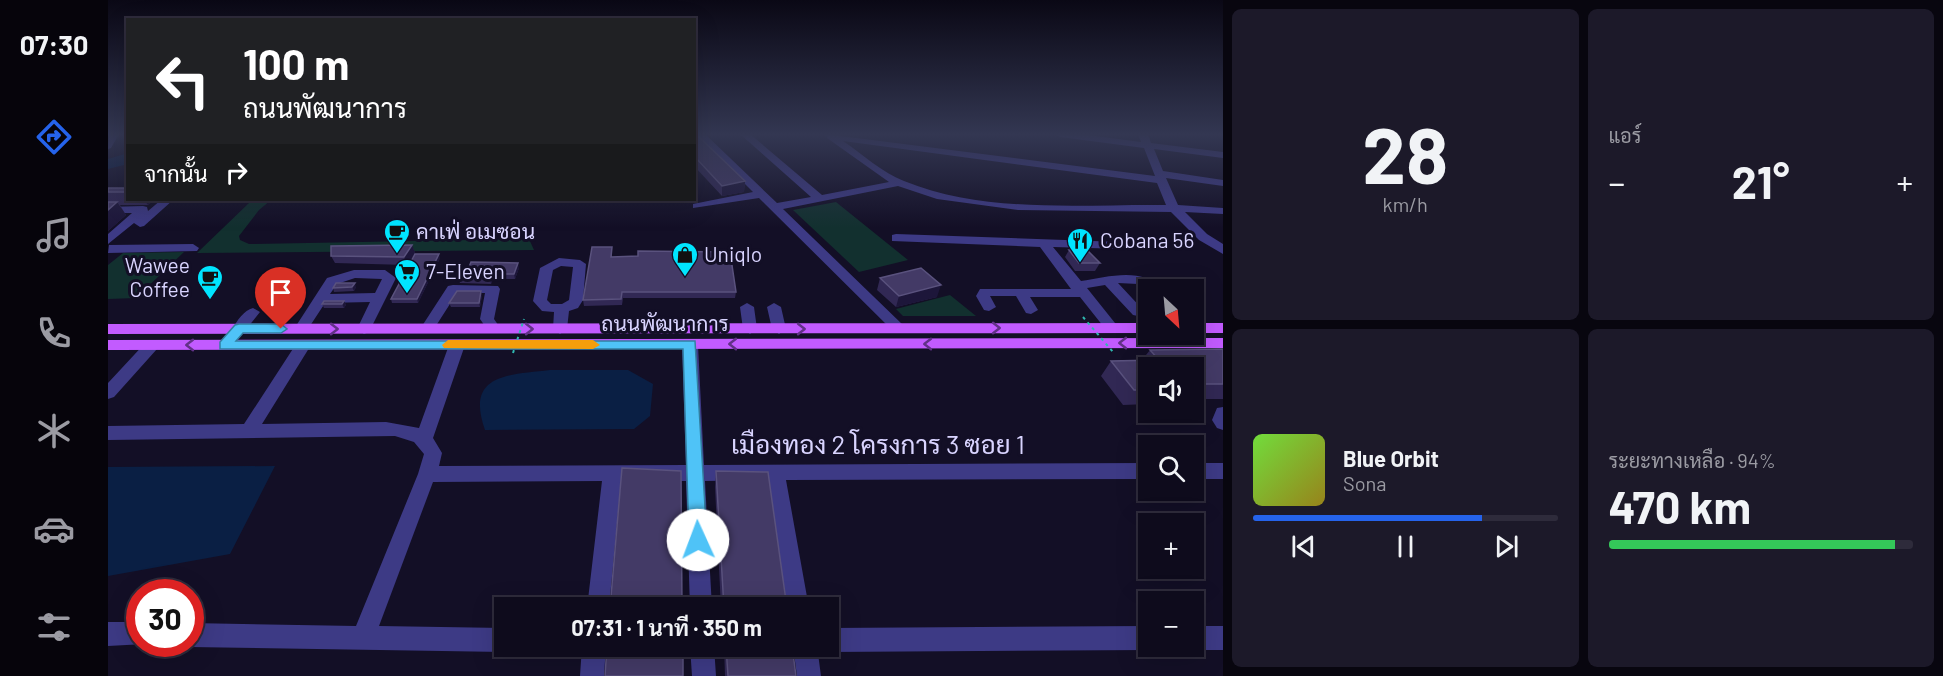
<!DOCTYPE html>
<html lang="th">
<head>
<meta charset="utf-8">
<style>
  body { margin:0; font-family:Barlow,Sarabun,sans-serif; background:#1c1929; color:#f1f3f6; height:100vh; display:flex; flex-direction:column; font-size:22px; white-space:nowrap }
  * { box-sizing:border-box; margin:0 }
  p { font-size:20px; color:#9b9ba3 }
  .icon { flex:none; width:33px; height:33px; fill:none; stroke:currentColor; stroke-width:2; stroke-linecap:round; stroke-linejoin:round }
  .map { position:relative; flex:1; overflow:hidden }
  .panel { display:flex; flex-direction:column; gap:9px; padding:9px; background:#08060f; width:720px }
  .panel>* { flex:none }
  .banner { position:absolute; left:18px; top:18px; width:570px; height:183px; border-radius:0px; box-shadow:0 6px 24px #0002,0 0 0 2px #2e2b3b; background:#202124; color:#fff; overflow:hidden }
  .needle { width:39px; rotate:154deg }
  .buttons { position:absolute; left:1030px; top:279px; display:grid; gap:12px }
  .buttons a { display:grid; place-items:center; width:66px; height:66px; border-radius:0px; background:#0e0b1c; box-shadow:0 6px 24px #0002,0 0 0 2px #2e2b3b; font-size:30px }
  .speed { position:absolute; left:18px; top:579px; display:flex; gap:12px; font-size:30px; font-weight:700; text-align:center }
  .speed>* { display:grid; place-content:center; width:78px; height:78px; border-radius:50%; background:#0e0b1c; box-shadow:0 6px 24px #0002,0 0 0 2px #2e2b3b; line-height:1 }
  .speed .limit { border:9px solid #d22; background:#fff; color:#111 }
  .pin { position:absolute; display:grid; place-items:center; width:51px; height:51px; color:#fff; margin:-62px -26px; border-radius:50% 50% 50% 0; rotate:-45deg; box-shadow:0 0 6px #0007 }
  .pin .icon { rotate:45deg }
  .me { position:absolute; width:66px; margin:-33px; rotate:358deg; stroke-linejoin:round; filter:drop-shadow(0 0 4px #0008) }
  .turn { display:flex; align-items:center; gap:21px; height:126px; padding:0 18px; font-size:27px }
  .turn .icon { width:78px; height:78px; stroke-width:2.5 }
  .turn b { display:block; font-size:42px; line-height:51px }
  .then { display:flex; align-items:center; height:57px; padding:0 18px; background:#0003; gap:12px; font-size:22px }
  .big { font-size:45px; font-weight:700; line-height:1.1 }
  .panel .tile { flex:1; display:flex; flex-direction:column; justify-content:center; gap:9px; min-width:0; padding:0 21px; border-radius:9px; background:#1c1929 }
  .panel .dial { align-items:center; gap:0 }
  .dial b { font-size:78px; line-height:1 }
  .song { display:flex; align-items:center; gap:18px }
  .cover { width:72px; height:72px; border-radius:9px; background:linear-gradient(135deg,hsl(100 70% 55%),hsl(50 70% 35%)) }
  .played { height:6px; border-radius:3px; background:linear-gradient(90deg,#2563eb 75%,#2e2b3b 75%) }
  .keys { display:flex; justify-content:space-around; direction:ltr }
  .heat { display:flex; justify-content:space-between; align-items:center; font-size:33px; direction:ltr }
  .charge { height:9px; border-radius:4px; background:linear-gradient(90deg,#34c759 94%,#2e2b3b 0) }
  .panel .tiles { flex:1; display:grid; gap:9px; grid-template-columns:repeat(2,1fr) }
  .trip { position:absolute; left:386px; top:597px; width:345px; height:60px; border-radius:0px; background:#0e0b1c; box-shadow:0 6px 24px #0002,0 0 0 2px #2e2b3b; font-weight:700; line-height:60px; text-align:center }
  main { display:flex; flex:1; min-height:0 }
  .dock { display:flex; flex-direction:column; width:108px; justify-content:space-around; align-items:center; background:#06040b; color:#9b9ba3 }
  .dock .icon { width:42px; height:42px }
  .dock .selected { color:#2563eb }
  .dock b { font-size:27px; color:#f1f3f6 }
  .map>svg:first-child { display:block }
  .green { fill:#12302f }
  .water { fill:#0a1f44 }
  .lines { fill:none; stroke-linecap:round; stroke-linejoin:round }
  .river { fill:#0a1f44; fill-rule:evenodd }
  .minor { fill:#3d3a85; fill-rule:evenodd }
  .major { fill:#c25bff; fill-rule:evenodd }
  .path-bridge { stroke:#2fb8b0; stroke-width:2; stroke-dasharray:3 4; stroke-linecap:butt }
  .wall { fill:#312854 }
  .shaded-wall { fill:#1d163a }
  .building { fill:#433a66; stroke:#5a527e; stroke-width:1.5 }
  .oneway { stroke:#623188 }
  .route { fill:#4fc3f7; stroke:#337fa1; stroke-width:1.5 }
  .slow { fill:#f59e0b }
  .labels { text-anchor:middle; stroke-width:6; stroke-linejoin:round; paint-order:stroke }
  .poi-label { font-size:21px; fill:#d9d4ff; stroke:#130f26; text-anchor:start }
  .street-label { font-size:21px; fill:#d9d4ff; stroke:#130f26 }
  .near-street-label { font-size:26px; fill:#d9d4ff; stroke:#130f26 }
</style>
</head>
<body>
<main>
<nav class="dock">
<b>07:30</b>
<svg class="icon selected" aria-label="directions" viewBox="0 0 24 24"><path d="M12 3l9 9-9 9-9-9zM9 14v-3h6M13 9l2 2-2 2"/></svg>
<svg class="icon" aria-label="music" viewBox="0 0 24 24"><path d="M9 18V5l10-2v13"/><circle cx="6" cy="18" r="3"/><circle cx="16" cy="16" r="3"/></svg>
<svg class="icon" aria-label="phone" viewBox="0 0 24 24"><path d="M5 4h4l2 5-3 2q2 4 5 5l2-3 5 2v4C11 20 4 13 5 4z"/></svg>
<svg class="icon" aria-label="climate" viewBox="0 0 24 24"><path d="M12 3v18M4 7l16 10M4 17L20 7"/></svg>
<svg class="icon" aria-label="car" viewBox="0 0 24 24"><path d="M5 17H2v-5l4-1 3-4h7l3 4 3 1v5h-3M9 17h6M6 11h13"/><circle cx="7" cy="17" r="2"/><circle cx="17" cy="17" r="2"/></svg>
<svg class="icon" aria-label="filters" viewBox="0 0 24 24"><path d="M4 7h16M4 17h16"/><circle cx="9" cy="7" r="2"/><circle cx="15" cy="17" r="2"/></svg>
</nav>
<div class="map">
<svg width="1115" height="676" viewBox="0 0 1115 676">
  <rect width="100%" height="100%" fill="#130f26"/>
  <path class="green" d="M65,200H163L151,210L131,236L132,240L141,244L421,239L426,250L89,253L141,203Z
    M728,202L800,260L751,272L685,210Z
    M76,252L28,298L0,299V265L15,253Z
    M842,295L868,316H795L788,309Z"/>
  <path class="water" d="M442,370H520L545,384L542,416L526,429L377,430C357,374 400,375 442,370Z
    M167,466L122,554L0,576V467Z"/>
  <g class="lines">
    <path class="river" d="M20,153V164L0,169V159Z"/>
    <path class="minor" d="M1,134H11L3,148L0,149Z
      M587,134H597L669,203L703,197L632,134H642L714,195L781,182L719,138L717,134L1047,176L1036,148L952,137L947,134H973L1033,142L1030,134H1040L1043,143L1115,152V158L1046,149L1055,171L1115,180V186L1058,178L1070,205L1115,208V214L1077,212L1099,234L1115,244V254L1091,240L1063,212L910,210L829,199L790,186L675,209L795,325L797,328L795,331H785L651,198L585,208V204L645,192ZM735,141L1049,183L1058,205C972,204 877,214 796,181C775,173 754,154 735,141Z
      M53,200H65L36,226L32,227L26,223L0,244V234L24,213H0V207L35,206L39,207L40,211Z
      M788,234L1013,242L1017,243V249L945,247L973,281C1000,277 1035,266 1055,290H1041L1030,284L1010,283L1037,312L1030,316L1025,315L997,285L979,288L1011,328L1004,333L999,331L972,297H922L930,310L923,314L918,313L908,296H882L888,307L881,311L876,310L868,296L872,289H963L932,247L784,241V235Z
      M85,244L91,248L89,251L0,253L1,245Z
      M451,258L472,260L478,264L475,300L470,308L461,311L459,329L452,334L445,329L446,312L434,311L425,301L432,268ZM453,266L465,267L461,300L454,304H443L439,300L445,270Z
      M246,270H277L288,278L261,332L256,334L249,329L262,302L217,303L198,332H188L186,329L219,278ZM247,278L274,279L267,293L222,294L229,284Z
      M345,285L390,286L392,289L386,319L393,329L391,332H381L372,319L377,293H349L324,332H314L312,329L314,326L340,286Z
      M639,303L646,307L649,329L642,334L635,329L632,307Z
      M666,303L673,307L678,329L671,334L664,329L659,307Z
      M145,308L152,312L136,332H126L124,329C129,321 136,310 145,308Z
      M44,340L52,345L49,349L6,397L0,399V383L39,341Z
      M195,340L203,345L154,424L278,422L311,428L341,345L349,340L354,341L357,345L325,438L334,453L331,466L578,465L574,345L582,340L590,345L596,465L1041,463V479L678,480L701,608H679L659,480L597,481L604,608H582L578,481H513L501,608H479L494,481L325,482L271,626L396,628V646H405L404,648L396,652L82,647L74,644H82V623L248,626L310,474L316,454L306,442L287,436L0,440V426L136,424L190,341Z
      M1115,407V430L1109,428L1104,420L1109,408Z
      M1086,463H1115V479H1086Z
      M0,622H32V644H37L0,646Z
      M1041,626V646H1049L1041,650L720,652L711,646H720V628Z
      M1086,626H1115V650H1086L1078,646H1086Z
      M474,646H498L496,676H472Z
      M582,646H606L608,676H584Z
      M685,646H709L713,676H689Z"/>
    <path class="major" d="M1041,323V333L0,334V324Z
      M1086,323H1115V333H1086Z
      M1115,338V348L0,350V340Z"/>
    <path class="path-bridge" d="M975,317L1005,352
      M405,353L416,319"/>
  </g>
  <path class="wall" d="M586,134L637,181L636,192L614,196L586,166Z
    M0,188H20V200H44L45,201L40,205H12L18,215L0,231Z
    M304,245L307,253L299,265L227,263L223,256Z
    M961,250L992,263L987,271H967L957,257Z
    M504,253V257L628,292L627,298H515L514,305L476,306L475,300Z
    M332,258L310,303H284L283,299Z
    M411,268L407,279H385L383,284L352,283L350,278Z
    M772,278L829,297L788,307L769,290Z
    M248,287L246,291L226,292L225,288Z
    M374,295L372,307H343L341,303Z
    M236,301L238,305L236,308H216L214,304Z
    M1115,349V399H1086V368H1041V404L1015,405L993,376L1003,361L1034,360L1042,350Z
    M608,471L679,608H613L607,487Z
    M616,646H684L688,676H617Z"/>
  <path class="shaded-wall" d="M637,181L636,192L614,196V186Z
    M36,200H44L45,201L40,205Z
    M9,202L18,215L0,231V210Z
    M304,245L307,253L299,265L296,257Z
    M331,254L332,258L310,303L309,299Z
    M410,263L411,268L407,279L406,274Z
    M384,274L385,279L383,284L382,278Z
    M247,283L248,287L246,291L244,287Z
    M833,285L829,297L788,307L791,296Z
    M373,291L374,295L372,307L371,303Z
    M236,301L238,305L236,308L234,304Z"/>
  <path class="building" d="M586,134H588L637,181L614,186L586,156Z
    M0,188H20V192H0Z
    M0,202H9L0,210Z
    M304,245L296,257L223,256V246Z
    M484,247H504L503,257L530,256V251L622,252L628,292H514L513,299L475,300Z
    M961,250L980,251L992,263H971Z
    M307,254H331L309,299H283Z
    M363,262L410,263L406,274H384L382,278H350L353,272H359Z
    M813,268L833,285L791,296L772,278Z
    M228,283H247L244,287L225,288Z
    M349,291H373L371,303H341Z
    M216,301H236L234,304H214Z
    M1115,349V384H1086V368H1041V390H1026L1003,361L1051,360L1042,350Z
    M514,468L573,471L574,608H502Z
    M608,471L660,472L679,608H616Z
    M499,646H575V676H497Z
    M618,646H684L688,676H620Z"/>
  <defs><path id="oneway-chevron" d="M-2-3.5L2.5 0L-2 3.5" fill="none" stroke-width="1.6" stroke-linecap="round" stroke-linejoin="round" transform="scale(1.5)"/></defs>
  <g class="oneway">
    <use href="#oneway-chevron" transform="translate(888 328)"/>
    <use href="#oneway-chevron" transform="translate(226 329)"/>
    <use href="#oneway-chevron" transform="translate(421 329)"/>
    <use href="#oneway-chevron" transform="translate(693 329)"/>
    <use href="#oneway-chevron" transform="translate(1015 343) rotate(180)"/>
    <use href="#oneway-chevron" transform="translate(625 344) rotate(180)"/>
    <use href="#oneway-chevron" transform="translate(820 344) rotate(180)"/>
    <use href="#oneway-chevron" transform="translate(82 345) rotate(180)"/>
  </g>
  <linearGradient id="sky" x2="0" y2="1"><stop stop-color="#0a0815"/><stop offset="0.59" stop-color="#333752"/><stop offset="1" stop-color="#333752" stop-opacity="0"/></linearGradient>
  <rect width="1115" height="228" fill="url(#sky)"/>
  <path class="route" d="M131,324H173L179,329L173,333H135L128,341H587L599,540L597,546L590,549L583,546L581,540L575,349H112V342L127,325Z"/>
  <path class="slow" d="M340,340H485L492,345L485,349L336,348L334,345Z"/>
  <defs>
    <symbol id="cafe-pin" viewBox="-11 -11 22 30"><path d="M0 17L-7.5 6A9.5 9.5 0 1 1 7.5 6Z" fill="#00e5ff" stroke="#130f26"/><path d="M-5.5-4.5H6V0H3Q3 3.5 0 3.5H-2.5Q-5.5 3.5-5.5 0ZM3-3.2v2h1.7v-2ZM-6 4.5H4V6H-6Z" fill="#111"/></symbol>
    <symbol id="restaurant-pin" viewBox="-11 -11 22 30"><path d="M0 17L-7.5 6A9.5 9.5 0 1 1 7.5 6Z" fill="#00e5ff" stroke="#130f26"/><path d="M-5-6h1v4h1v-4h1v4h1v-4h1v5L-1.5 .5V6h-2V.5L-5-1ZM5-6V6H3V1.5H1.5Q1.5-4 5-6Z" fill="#111"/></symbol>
    <symbol id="shop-pin" viewBox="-11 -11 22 30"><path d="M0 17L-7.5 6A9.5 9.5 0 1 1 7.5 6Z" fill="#00e5ff" stroke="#130f26"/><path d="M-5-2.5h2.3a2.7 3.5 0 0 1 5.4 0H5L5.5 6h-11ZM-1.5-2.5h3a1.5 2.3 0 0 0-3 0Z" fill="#111"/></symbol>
    <symbol id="supermarket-pin" viewBox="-11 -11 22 30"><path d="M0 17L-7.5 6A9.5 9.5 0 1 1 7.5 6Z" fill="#00e5ff" stroke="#130f26"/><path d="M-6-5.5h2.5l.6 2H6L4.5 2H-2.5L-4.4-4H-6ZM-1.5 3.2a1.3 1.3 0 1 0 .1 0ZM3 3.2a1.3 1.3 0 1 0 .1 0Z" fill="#111"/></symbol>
  </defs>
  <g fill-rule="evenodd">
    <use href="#cafe-pin" x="274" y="217" width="30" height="40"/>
    <use href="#restaurant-pin" x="957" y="226" width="30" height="40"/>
    <use href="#shop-pin" x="562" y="240" width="30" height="40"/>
    <use href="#supermarket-pin" x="284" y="257" width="30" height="40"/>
    <use href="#cafe-pin" x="87" y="263" width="30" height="40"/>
  </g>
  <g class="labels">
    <g class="poi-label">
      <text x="308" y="239">คาเฟ่ อเมซอน</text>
      <text x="992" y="248">Cobana 56</text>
      <text x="596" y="262">Uniqlo</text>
      <text x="82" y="273" text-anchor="end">Wawee<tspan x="82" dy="24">Coffee</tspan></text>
      <text x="318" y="279">7-Eleven</text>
    </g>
    <g class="street-label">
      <text x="557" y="331">ถนนพัฒนาการ</text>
    </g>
    <g class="near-street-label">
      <text x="770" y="454">เมืองทอง 2 โครงการ 3 ซอย 1</text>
    </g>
  </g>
</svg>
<div class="buttons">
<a><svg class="needle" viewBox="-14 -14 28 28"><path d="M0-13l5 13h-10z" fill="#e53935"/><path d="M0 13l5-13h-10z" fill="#9b9ba3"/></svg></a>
<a><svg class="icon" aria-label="sound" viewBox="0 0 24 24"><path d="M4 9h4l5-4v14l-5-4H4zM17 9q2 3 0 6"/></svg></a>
<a><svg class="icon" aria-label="search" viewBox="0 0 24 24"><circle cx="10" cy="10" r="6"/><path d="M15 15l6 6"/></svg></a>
<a>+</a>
<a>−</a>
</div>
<div class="speed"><div class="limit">30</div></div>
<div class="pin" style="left:173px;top:329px;background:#d93025"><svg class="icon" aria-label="arrive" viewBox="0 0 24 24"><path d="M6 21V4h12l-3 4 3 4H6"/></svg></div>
<svg class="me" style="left:590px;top:540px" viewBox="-20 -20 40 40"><circle r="19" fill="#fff"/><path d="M0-13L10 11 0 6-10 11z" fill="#4fc3f7"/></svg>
<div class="trip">07:31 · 1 นาที · 350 m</div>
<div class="banner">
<div class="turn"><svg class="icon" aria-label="left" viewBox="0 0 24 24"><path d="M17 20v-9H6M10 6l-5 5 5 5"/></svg><div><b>100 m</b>ถนนพัฒนาการ</div></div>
<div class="then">จากนั้น<svg class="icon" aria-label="right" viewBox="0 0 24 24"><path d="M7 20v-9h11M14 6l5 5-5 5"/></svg></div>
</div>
</div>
<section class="panel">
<div class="tiles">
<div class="tile dial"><b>28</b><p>km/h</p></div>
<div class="tile"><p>แอร์</p>
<div class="heat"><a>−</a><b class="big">21°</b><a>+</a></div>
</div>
<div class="tile">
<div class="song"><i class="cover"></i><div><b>Blue Orbit</b><p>Sona</p></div></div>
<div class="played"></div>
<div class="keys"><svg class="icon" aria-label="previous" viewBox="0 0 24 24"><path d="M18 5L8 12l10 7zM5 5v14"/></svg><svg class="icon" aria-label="pause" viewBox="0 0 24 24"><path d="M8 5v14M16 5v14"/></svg><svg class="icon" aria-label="next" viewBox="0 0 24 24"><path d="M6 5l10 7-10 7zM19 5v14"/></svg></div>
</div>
<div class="tile"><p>ระยะทางเหลือ · 94%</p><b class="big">470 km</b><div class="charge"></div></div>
</div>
</section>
</main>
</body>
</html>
